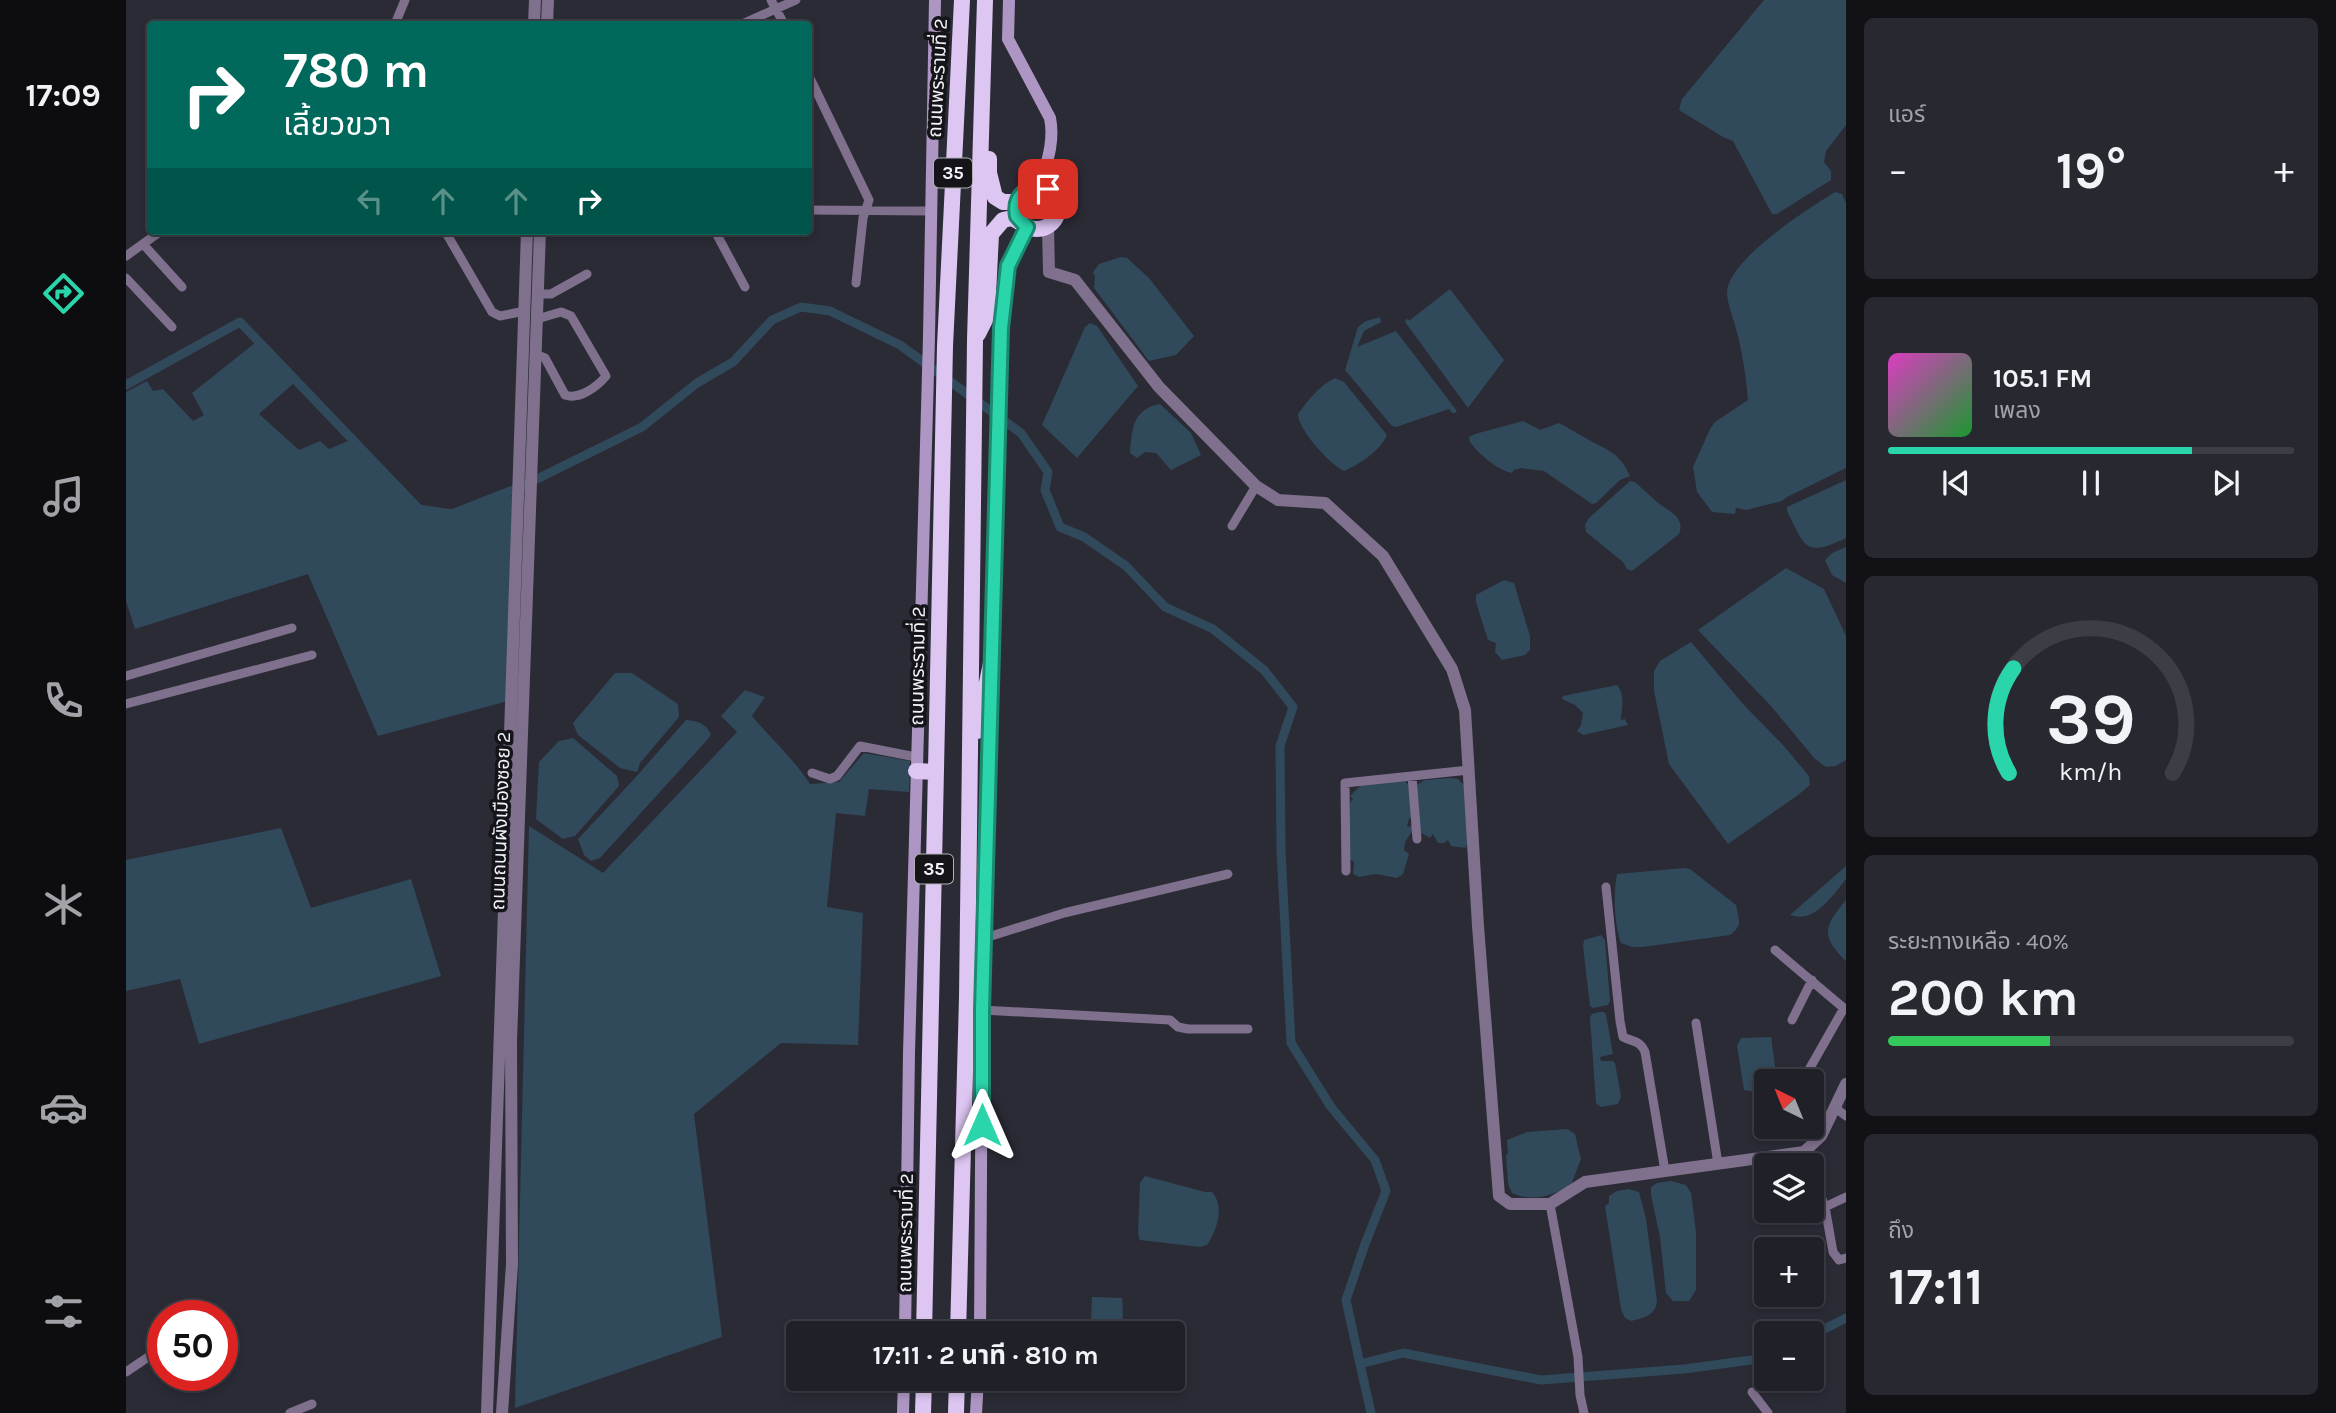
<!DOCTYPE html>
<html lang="th">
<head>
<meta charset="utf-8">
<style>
  body { margin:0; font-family:Karla,"Noto Sans Thai",sans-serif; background:#282830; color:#f1f3f6; height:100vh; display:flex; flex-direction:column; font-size:26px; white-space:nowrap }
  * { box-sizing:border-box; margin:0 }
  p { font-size:23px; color:#a2a3a8 }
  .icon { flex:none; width:38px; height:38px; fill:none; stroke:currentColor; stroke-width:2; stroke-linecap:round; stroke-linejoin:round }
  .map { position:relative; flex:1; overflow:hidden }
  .side { display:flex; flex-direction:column; gap:18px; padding:18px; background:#121216; width:490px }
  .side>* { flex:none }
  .guide { position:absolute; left:21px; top:21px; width:665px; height:214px; border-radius:7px; box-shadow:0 4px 10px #0003,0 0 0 2px #3d3e45; background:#00695c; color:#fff; overflow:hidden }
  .needle { width:46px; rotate:317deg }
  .controls { position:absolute; left:1628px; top:1069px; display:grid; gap:14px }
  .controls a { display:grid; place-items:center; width:70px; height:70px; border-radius:7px; background:#202028; box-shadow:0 4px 10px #0003,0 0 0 2px #3d3e45; font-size:35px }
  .speed { position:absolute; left:21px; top:1300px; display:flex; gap:14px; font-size:35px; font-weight:700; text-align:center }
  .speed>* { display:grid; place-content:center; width:91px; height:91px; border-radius:50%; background:#202028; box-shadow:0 4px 10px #0003,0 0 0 2px #3d3e45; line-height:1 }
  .speed .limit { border:10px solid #d22; background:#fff; color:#111 }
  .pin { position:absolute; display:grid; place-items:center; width:60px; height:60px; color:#fff; margin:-30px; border-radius:14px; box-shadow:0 4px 10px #0006 }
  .me { position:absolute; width:77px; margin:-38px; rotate:0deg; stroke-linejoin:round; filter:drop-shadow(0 0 5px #0008) }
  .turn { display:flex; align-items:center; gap:24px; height:147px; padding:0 21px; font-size:32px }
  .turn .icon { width:91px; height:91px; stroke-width:2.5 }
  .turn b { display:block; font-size:49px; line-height:60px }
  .lanes { display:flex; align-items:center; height:66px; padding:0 21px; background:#0003; justify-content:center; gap:35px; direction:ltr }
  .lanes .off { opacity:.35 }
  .big { font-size:52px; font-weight:700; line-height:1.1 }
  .side .tile { flex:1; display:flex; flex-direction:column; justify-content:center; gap:10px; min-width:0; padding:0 24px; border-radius:10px; background:#282830 }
  .side .dial { align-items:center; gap:0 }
  .dial svg { height:182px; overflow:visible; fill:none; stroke:#3d3e45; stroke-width:7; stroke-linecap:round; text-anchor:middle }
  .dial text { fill:#f1f3f6; stroke:none }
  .song { display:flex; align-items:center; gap:21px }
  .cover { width:84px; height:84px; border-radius:10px; background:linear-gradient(135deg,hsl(310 70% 55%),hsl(130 70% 35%)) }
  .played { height:7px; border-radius:4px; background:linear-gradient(90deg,#2ad5ac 75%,#3d3e45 75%) }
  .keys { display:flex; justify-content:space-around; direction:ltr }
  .heat { display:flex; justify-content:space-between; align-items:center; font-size:38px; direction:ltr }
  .charge { height:10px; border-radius:5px; background:linear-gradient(90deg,#34c759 40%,#3d3e45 0) }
  .trip { position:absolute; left:660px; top:1321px; width:399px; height:70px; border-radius:7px; background:#202028; box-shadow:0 4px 10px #0003,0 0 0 2px #3d3e45; font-weight:700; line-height:70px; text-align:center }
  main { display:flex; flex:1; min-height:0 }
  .dock { display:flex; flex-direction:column; width:126px; justify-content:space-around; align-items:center; background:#0d0d10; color:#a2a3a8 }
  .dock .icon { width:49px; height:49px }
  .dock .active { color:#2ad5ac }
  .dock b { font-size:32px; color:#f1f3f6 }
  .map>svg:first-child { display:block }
  .water { fill:#30495b }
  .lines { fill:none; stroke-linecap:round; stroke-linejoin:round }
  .canal { stroke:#30495b; stroke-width:9 }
  .minor { stroke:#7f708d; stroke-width:9 }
  .tertiary { stroke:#7f708d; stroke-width:12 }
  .secondary { stroke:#ae96c4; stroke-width:12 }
  .trunk { stroke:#ddc6f2; stroke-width:16 }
  .route-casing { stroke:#1b8a70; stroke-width:18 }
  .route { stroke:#2ad5ac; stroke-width:12 }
  .labels { text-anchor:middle; stroke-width:7; stroke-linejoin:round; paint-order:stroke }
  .shield { fill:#141419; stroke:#afafb6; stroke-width:2 }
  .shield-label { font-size:18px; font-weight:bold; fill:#f2f2f9 }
  .street-label { font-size:19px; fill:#f2f2f9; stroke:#141419 }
</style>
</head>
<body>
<main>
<nav class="dock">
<b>17:09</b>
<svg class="icon active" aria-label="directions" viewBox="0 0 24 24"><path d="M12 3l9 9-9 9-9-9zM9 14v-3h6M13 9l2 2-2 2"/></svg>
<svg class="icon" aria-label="music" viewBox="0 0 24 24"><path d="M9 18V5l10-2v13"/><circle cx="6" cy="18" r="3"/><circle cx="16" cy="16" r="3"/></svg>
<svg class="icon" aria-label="phone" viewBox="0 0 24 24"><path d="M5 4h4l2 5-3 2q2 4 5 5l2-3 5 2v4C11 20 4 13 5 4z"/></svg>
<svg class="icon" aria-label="climate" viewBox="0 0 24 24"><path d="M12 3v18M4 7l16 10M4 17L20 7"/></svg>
<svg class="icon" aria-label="car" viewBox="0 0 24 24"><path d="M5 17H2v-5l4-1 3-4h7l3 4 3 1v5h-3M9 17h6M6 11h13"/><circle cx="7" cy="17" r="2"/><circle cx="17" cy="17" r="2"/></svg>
<svg class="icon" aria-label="filters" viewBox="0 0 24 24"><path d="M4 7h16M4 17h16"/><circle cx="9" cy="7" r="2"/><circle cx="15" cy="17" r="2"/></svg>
</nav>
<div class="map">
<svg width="1720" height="1413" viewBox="0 0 1720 1413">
  <rect width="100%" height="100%" fill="#2b2b36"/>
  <path class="water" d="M1638,0H1720V125L1700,151L1698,162L1705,171V180L1651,214H1646L1607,141L1597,137L1553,110L1556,99Z
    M1709,192L1716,194L1720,203V468L1661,497L1656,501L1620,510L1610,508L1609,514L1586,512L1571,492L1567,467L1584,429L1589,422L1622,400C1620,376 1616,349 1609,325C1606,315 1602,305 1601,294C1600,260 1682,209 1709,192Z
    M995,257L1001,258L1023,278L1068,336L1050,355L1023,361L968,288L969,277L967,272L973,264Z
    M1324,289L1378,360L1342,408L1279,322L1280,319L1284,320Z
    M1254,317L1255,322L1238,331L1231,347L1270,331L1331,411L1329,413H1326L1323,409L1270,427L1266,426L1219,370L1232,327L1240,321Z
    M964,323L971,326L1012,386L951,458L916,425L959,327Z
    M129,343L168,383L133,414L173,450L194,441L203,449L222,441L290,511L329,516L387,495L382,701L252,736L182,574L9,629L0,601V392L21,381L27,391L37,389L67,421L78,415L66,393Z
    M1209,378L1218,382L1261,435C1254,451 1234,464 1218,471C1203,464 1172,429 1172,414C1181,401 1194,385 1209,378Z
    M1034,404L1065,433L1075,455L1045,470L1030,453L1019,452L1011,458L1004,453C1006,430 1006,409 1034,404Z
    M1397,421L1414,430L1433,423C1443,428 1452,434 1463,440C1483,451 1494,453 1504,476L1494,480L1470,503L1466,504L1418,471L1395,468L1388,470L1386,473C1371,470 1353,454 1344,442L1343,437L1349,434Z
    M1720,480V538C1679,558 1679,547 1661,511V507Z
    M1504,481L1509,482C1516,488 1523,495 1530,501C1541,511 1560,516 1553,534L1506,571L1501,569L1497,562L1460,532L1459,525L1463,518Z
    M1720,547V583L1706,575L1699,560L1706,553Z
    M1660,568L1698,589L1720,636V760L1710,766L1700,767L1689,759L1645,706L1572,630Z
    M1378,580L1388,583L1404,636V650L1399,655L1376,660L1369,652L1370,643L1362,640L1350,602V595Z
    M1565,642L1617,704L1657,745L1683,776L1684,785L1672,795L1602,844L1543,764L1528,691V671L1534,661Z
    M489,673H506L552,704L553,717L514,763L511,772L494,768L452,735L447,723Z
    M1491,685C1500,697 1495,708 1495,720L1499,719L1502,725L1457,735L1451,731L1455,725L1457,713L1449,705L1436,699L1437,696Z
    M619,690L639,697L626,716C645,739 668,759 684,784L713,782L738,753L784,761L783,792L743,789L739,816L710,813L701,907L737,913L732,1045L655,1043L568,1114L596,1337L389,1408L403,826L477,873L611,732L595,716Z
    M560,720C572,721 579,723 585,734L582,739L474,858L465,861L458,855L452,839L509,778Z
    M447,738L491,776L493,786L449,836L437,839L410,819L413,762L433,741Z
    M1325,778L1332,779L1338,785L1342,841L1340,848L1325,846L1322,840L1318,843H1312L1307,834L1304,838L1293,832L1291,785L1299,780Z
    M1277,779C1287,787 1286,803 1287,815L1283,819L1281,826L1283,827L1286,825L1287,830L1279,842L1278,850L1283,854L1277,874L1271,878L1250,874L1233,877L1227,874L1228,862L1223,859L1224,803L1227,799L1224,796L1234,786Z
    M155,828L185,908L285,879L315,976L73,1044L54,979L0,991V860Z
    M1720,866V879C1707,895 1689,924 1664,915Z
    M1558,868L1564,869L1610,905C1613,920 1617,926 1604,935L1517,947H1506L1495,943C1488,922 1487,896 1491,874Z
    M1720,900V961C1694,936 1698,926 1720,900Z
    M1475,935L1479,940L1484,1001L1482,1005L1467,1008L1464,1006L1457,946L1458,940Z
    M1473,1012H1478L1480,1015L1487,1054L1474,1057L1475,1061H1487L1489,1063L1495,1096L1492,1104L1475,1107L1470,1103L1464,1017L1466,1014Z
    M1645,1037L1651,1081L1640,1082V1090L1629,1092L1618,1090L1611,1046L1615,1038Z
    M1441,1129L1449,1134L1455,1159L1445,1185C1427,1196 1406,1202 1386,1193L1382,1184L1380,1156L1382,1153L1381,1140L1401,1132Z
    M1019,1176L1079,1192H1086C1099,1206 1091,1231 1081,1245L1074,1247L1014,1240L1012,1234L1014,1183Z
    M1545,1181L1560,1185L1565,1193L1570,1232V1290L1563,1301H1547L1540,1293L1534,1237L1525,1195V1187L1531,1183Z
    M1502,1189L1513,1192L1520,1219L1531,1301C1530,1315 1518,1318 1505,1321L1499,1318L1495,1309L1479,1206L1483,1203V1196L1491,1191Z
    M966,1297L996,1298L997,1315L995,1326L971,1328L965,1321Z"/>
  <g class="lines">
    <path class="canal" d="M0,385L114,322L293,509L326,514L397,486L516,427L571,383L607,362L646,320L675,307L704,311L774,345L895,433L922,472L919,490L934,527L958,537L1000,566L1039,607L1087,629L1138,670L1167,707L1154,746L1155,851L1165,1043L1205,1107L1249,1160L1260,1191L1239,1244L1220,1300L1234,1364
      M1685,1336L1720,1318
      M1245,1413L1234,1364L1277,1353L1415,1380L1558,1369L1640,1358"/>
    <path class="minor" d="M645,0L658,24
      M269,24L279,0
      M616,24L670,0
      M682,74L743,200L737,218L730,283
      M682,210L805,211
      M319,231L366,312L374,316L399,311
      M589,231L619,287
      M17,244L56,287
      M0,256L35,231
      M0,278L46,327
      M411,294H425L461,274
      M409,354L419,358L439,395C453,400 471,387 480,376L445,316L435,312L411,319
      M1106,526L1130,486
      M0,676L166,628
      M0,704L186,655
      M686,773L704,779L711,776L734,746L790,757
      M1286,776L1291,839
      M1220,871L1219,783L1343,770
      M1480,887L1494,1021L1497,1037C1507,1042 1514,1040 1519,1052L1539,1171
      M859,938L938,913L1102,874
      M1649,950L1720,1010
      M856,1010L1044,1020L1052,1027L1062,1029H1122
      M1666,1020L1686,980
      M1570,1023L1592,1164
      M1676,1082L1718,1008
      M1685,1105L1700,1124
      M1708,1107L1720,1116
      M1685,1170L1699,1207L1707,1252L1713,1260L1720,1258
      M1424,1204L1452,1357L1454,1395L1458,1413
      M1699,1207L1720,1197
      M0,1372L37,1347
      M1626,1392L1642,1413
      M164,1413L186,1404"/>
    <path class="tertiary" d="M408,24L409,0
      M421,24L422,0
      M922,227L923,272L949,280L1033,387L1130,486L1152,500L1199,503L1257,556L1326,669L1339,710L1352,926L1373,1196L1384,1204H1424L1459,1182L1678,1152L1695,1136L1720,1084
      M361,1413L401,231
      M376,1413L386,1264L385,1041L414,231"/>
    <path class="secondary" d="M883,0L882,39L924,118C929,142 920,165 914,187
      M866,665L875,328L882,266L901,227
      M779,1334L783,1053L803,337L809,0
      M854,1334L856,1010L866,683
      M777,1413L778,1379
      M850,1413L852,1379"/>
    <path class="trunk" d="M863,159V173L869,197L877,202H891
      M890 208a21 21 0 1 1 42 0a21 21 0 1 1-42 0Z
      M852,334L861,316L865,234L877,220L886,218L895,223
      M851,731L866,658
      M790,771L810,772
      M798,1334L819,346L836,0
      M832,1334L841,997L849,340L859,0
      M797,1413L798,1379
      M830,1413L831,1379"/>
  </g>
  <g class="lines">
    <defs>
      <path id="route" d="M856,1125V1010L875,328L882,266L901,227L891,216C887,196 902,183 922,189"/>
    </defs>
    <use href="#route" class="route-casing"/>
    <use href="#route" class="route"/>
  </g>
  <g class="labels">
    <g class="shield">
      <rect x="808" y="158.5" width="38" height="29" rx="5"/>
      <rect x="789" y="854.5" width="38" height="29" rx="5"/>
    </g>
    <g class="shield-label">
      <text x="827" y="179">35</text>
      <text x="808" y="875">35</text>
    </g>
    <g class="street-label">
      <text transform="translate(811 78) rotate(-87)" y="7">ถนนพระรามที่ 2</text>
      <text transform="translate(791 666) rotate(-89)" y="7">ถนนพระรามที่ 2</text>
      <text transform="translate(374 821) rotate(-88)" y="7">ถนนถนนผังเมืองซอย 2</text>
      <text transform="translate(779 1233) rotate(-89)" y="7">ถนนพระรามที่ 2</text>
    </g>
  </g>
</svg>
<div class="controls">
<a><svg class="needle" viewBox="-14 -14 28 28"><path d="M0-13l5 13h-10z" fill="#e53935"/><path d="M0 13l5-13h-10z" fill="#a2a3a8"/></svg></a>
<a><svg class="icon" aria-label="layers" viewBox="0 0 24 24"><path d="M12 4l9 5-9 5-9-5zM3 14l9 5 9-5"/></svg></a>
<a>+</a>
<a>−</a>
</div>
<div class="speed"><div class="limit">50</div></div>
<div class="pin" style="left:922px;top:189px;background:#d93025"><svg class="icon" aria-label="arrive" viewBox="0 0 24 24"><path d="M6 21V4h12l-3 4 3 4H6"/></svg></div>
<svg class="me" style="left:856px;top:1125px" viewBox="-20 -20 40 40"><path d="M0-17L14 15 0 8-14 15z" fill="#2ad5ac" stroke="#fff" stroke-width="4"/></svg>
<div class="trip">17:11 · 2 นาที · 810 m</div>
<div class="guide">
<div class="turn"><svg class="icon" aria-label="right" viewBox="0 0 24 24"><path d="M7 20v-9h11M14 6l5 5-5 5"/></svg><div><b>780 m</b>เลี้ยวขวา</div></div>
<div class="lanes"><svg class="icon off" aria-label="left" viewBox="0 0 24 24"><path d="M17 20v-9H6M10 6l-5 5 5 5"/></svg><svg class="icon off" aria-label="ahead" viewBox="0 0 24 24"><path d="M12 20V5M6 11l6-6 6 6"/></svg><svg class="icon off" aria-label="ahead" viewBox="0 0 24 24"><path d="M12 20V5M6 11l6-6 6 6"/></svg><svg class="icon" aria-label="right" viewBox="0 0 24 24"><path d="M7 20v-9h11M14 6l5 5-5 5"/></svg></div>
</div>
</div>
<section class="side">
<div class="tile"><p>แอร์</p>
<div class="heat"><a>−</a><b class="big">19°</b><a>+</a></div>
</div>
<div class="tile">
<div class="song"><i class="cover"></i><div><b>105.1 FM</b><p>เพลง</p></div></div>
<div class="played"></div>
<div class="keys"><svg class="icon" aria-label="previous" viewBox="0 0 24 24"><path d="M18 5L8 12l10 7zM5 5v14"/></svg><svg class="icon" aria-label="pause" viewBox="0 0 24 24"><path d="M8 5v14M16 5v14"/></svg><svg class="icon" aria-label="next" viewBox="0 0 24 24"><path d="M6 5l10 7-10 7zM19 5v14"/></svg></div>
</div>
<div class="tile dial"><svg viewBox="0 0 100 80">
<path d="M14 69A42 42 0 1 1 86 69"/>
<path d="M14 69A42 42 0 0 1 16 23" stroke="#2ad5ac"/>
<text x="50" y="56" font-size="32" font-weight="700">39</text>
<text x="50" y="72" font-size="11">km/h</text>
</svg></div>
<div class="tile"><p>ระยะทางเหลือ · 40%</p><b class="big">200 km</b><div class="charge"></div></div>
<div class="tile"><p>ถึง</p><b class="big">17:11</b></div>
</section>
</main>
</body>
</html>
